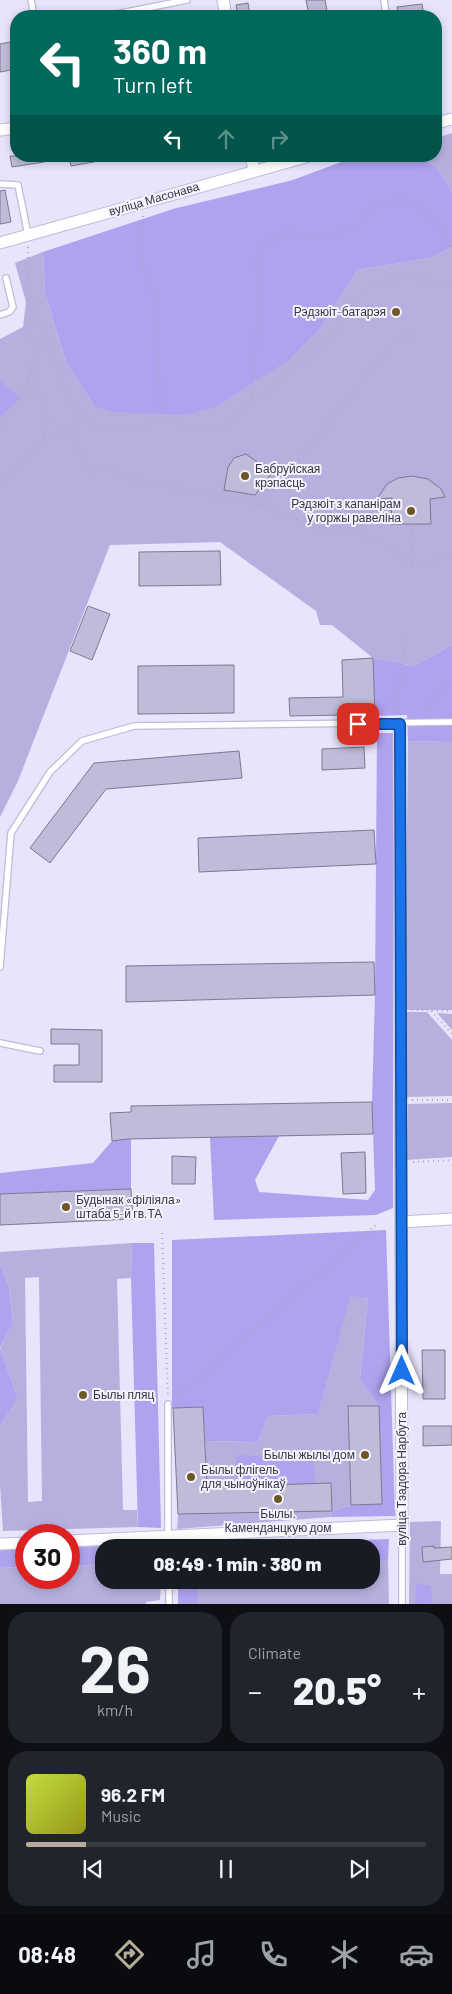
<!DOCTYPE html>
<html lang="en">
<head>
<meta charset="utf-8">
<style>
  body { margin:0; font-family:Barlow,sans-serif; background:#20242c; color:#f1f3f6; height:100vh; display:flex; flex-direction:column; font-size:19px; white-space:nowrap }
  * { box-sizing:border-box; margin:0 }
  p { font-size:16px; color:#9ea1a6 }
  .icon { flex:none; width:28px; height:28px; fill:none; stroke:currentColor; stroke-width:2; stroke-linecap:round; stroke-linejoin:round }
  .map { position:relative; height:1604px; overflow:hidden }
  .side { display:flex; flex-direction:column; gap:8px; padding:8px; background:#0d0f14; flex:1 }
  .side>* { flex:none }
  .top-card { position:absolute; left:10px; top:10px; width:432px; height:152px; border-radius:20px; box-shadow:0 2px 8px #0003; background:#00695c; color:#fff; overflow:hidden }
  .speed { position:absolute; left:15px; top:1524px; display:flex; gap:10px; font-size:25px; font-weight:700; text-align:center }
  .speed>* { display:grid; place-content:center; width:65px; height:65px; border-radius:50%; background:#171b24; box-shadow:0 2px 8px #0003; line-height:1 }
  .speed .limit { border:8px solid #d22; background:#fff; color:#111 }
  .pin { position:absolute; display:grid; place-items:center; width:42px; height:42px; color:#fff; margin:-21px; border-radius:10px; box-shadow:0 2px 8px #0006 }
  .me { position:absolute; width:55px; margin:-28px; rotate:0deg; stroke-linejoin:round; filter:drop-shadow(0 0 4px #0008) }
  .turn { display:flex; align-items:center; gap:18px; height:105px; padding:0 20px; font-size:22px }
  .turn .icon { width:65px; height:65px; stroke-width:2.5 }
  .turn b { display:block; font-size:35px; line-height:42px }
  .lanes { display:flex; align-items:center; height:48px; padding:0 20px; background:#0003; justify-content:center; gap:25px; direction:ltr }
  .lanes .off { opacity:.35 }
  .big { font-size:38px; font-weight:800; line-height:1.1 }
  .side .widget { flex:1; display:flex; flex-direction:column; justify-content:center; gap:8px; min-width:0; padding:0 18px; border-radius:20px; background:#20242c }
  .side .dial { align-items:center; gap:0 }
  .dial b { font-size:65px; line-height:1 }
  .song { display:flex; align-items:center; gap:15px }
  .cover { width:60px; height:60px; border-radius:8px; background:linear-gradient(135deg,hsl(70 70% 55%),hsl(60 70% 35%)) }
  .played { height:5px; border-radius:2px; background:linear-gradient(90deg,#b6ac99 15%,#363941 15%) }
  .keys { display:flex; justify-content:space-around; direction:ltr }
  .heat { display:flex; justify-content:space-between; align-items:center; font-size:28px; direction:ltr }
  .side .tiles { flex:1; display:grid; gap:8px; grid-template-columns:1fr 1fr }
  .widget:last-child { grid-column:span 2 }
  .trip { position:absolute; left:95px; top:1539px; width:285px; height:50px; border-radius:20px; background:#171b24; box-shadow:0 2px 8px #0003; font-weight:800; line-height:50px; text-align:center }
  .menu { display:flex; height:80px; justify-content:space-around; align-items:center; background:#090b0e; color:#9ea1a6 }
  .menu .icon { width:35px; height:35px }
  .menu .active { color:#b6ac99 }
  .menu b { font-size:22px; color:#f1f3f6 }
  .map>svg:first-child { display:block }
  .green { fill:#b6b0df; fill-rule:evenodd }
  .forest { fill:#afa2ef }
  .building { fill:#bfbbd9; stroke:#7c7893 }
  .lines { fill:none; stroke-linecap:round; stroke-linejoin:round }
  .service-casing { stroke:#bfbbd9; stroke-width:8 }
  .minor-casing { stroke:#bfbbd9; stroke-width:13 }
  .path { stroke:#adabbf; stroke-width:2; stroke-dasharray:1 4; stroke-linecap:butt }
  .service { stroke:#fff; stroke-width:5.5 }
  .minor { stroke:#fff; stroke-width:11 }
  .route-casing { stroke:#114b97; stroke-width:12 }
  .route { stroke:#1a73e8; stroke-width:9 }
  .poi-dot { fill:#6f5627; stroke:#f4f3ff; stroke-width:2 }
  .labels { text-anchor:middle; stroke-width:4; stroke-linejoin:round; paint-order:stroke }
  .street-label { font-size:12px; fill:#373541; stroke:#f4f3ff }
  .poi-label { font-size:12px; fill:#373541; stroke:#f4f3ff; text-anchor:start }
</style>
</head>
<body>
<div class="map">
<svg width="452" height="1604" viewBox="0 0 452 1604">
  <rect width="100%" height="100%" fill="#e7e4fc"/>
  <path class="green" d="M452,133V192L437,167L415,156H436V138Z
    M452,247V645L414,666L373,658L332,625H320L316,611L220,542L110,545L18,781L0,817V339L23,327L26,302L15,263L43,252L45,293L66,362L94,406L323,325L357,270L431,258Z
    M408,741L452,742V1010H405Z
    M406,1012H427L452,1040V1096L407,1097Z
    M437,1013L452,1014V1030Z
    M452,1103V1157L407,1160L408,1104Z
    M132,1243L131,1278L117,1279L123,1510H137L138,1527L3,1531L0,1485V1426L18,1398L0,1349L13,1322L9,1288L0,1264V1252ZM39,1277L42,1501L28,1502L25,1278Z
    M351,1295L368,1298L360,1377L379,1406L348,1407L351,1505L332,1511L331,1517L177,1529L178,1514L208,1513L205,1441L258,1442L268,1416L318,1414Z
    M441,1521L440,1574H452V1604H409L410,1522Z
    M388,1561L389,1604H198V1580H371V1562Z
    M104,1564V1580H161L160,1600L146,1602V1604H0V1568L26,1567V1578H69V1566Z"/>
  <path class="forest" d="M366,156H415L437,167L452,192V247L431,258L357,270L323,325L289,360L215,407L185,415L114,412L94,406L66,362L45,293L43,252L173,209L293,180L341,162Z
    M0,380L20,398L0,417Z
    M452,645V742L408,741L407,715L375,716L373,658L414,666Z
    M377,733H393V1208L376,1215L214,1220L210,1137L279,1136L255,1180L259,1192L368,1200L375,1190L372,1102L375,995Z
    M131,1139V1189L0,1194V1173L93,1163L112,1141Z
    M386,1230L395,1516L331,1517L332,1511L351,1505L382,1504L379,1406L360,1378L368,1298L351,1296L318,1414L268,1416L258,1442L205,1441L203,1407L172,1408V1240Z
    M132,1243H154L161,1528L138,1527L131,1278Z
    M0,1264L9,1288L13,1323L0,1348Z
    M0,1349L18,1398L0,1426Z
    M236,1455L313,1459L315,1484L237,1486Z
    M389,1539L388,1561L371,1562V1548L177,1547Z
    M147,1545V1547L104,1548V1564L69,1566V1547Z
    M26,1548V1567L0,1568V1549Z
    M178,1580H198V1604H178Z
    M416,1583L431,1586L432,1604H415Z"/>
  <path class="building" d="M306,0H325L328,16H309Z
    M248,3L250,16H238L236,5Z
    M422,4L424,16H398L397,7Z
    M16,41V69L0,72V44Z
    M10,156H43L44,162L12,167Z
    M69,156H98L99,161L71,166Z
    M5,190L11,222L0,224V191Z
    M246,454L272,473L255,495L224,490L228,467L234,458Z
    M412,476L428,479L441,489L445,497L430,499L431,524H391L392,498L377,499L387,484L398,478Z
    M220,551L221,585L139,586V552Z
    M88,606L110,614L92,660L70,651Z
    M373,658L375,716L344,718V715L290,716L289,698L343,697L342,660Z
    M234,665V713L138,714V666Z
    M364,747L365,768L322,770V749Z
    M239,751L242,778L106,789L50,863L30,848L94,763Z
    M374,830L376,864L199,872L198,838Z
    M374,962L375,995L126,1002V966Z
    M51,1029L102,1030V1082H54V1065H79V1044H51Z
    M372,1102L373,1134L128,1139L112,1141L110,1113L131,1112V1106Z
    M365,1152L366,1193L343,1194L341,1153Z
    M172,1156L196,1157L195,1184H172Z
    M131,1189L133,1219L0,1225V1194Z
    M422,1350H445V1399H423Z
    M348,1406H379L382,1504L351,1505Z
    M203,1407L207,1487L331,1483L332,1511L178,1514L173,1408Z
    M423,1426H452V1445L423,1446Z
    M434,1546V1548L452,1547V1559L423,1562L422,1547Z"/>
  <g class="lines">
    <defs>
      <path id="service" d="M31,0L34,16
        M384,0L386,16
        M106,16L187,0
        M0,184L18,185L28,235
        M0,315L9,312L13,307L6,278
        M0,967L11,833L50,772L82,741L134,726L452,722
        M0,1043L40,1051
        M168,1404V1548
        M402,1525V1604
        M169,1580V1604"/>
      <path id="minor" d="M223,0L226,16
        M436,123L452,119
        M0,130L16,128
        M251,156L254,171
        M0,243L309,156
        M401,1222L452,1219
        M69,1541L402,1525L399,724
        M0,1544L26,1543"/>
    </defs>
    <use href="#service" class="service-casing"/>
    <use href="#minor" class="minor-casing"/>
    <path class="path" d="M436,152L452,164
      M143,216L139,258L155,298L161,418
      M28,247L29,289L46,341L74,408L98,430L141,426L161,418L192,428L227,425L274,384L334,338L352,304L372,285L408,276L442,284H452
      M31,369L48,418L43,441
      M251,404L260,287L256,266L266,243L285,232L331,237L359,225L376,205L398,200L420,205L445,232L452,250
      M0,425L26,389L35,353L29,326L33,306
      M70,428L91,473L105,465L127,478L260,505L318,527L350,532L381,542L413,565
      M0,481L42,441L87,420
      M260,505L400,336L413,337
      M411,525L413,565L452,555
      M424,713L440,691L452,678
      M399,714L397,700L406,637
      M412,1010L452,1011
      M431,1011L452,1034
      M412,1100H452
      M413,1162L452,1160
      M162,1233L168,1397
      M174,1399L378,1223"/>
    <use href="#service" class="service"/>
    <use href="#minor" class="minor"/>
  </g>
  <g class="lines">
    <defs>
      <path id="route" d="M358,724H400L402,1371"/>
    </defs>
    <use href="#route" class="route-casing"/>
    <use href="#route" class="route"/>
  </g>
  <g class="poi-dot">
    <circle cx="396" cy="312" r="5"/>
    <circle cx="245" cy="476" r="5"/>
    <circle cx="411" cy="511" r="5"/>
    <circle cx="66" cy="1207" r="5"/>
    <circle cx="83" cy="1395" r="5"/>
    <circle cx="365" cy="1455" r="5"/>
    <circle cx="191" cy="1477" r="5"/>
    <circle cx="278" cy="1499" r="5"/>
  </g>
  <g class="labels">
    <g class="street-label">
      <text transform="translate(154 199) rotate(-16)" y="4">вуліца Масонава</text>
      <text transform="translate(402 1479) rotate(-90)" y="4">вуліца Тэадора Нарбута</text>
    </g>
    <g class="poi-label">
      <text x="386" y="316" text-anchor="end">Рэдзюіт-батарэя</text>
      <text x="255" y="473">Бабруйская<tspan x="255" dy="14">крэпасць</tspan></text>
      <text x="401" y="508" text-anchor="end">Рэдзюіт з капанірам<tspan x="401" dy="14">у горжы равеліна</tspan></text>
      <text x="76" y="1204">Будынак «філіяла»<tspan x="76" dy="14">штаба 5-й гв.ТА</tspan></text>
      <text x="93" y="1399">Былы пляц</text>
      <text x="355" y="1459" text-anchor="end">Былы жылы дом</text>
      <text x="201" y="1474">Былы флігель<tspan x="201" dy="14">для чыноўнікаў</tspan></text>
      <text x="278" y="1518" text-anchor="middle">Былы.<tspan x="278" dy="14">Каменданцкую дом</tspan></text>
    </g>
  </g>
</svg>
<div class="speed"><div class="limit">30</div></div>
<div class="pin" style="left:358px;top:724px;background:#d93025"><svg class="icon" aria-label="arrive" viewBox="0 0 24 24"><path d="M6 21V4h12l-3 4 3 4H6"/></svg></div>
<svg class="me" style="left:402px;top:1371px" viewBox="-20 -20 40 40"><path d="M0-17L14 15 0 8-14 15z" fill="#1a73e8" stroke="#fff" stroke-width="4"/></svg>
<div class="trip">08:49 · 1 min · 380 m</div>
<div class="top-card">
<div class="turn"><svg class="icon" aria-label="left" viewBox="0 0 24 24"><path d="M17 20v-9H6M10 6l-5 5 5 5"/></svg><div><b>360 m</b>Turn left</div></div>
<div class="lanes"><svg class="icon" aria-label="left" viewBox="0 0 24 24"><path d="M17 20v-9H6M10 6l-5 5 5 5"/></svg><svg class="icon off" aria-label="ahead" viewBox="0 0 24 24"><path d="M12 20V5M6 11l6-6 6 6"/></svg><svg class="icon off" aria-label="right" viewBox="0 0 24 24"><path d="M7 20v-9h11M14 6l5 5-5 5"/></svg></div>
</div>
</div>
<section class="side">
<div class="tiles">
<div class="widget dial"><b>26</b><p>km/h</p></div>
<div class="widget"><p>Climate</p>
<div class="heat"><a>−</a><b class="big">20.5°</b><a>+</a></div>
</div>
<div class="widget">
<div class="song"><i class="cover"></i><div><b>96.2 FM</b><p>Music</p></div></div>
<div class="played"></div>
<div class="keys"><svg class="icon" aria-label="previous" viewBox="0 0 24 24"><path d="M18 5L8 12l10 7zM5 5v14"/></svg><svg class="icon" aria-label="pause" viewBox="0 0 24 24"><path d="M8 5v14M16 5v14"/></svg><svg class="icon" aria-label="next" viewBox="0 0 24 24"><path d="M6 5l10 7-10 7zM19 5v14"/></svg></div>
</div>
</div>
</section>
<nav class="menu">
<b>08:48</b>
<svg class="icon active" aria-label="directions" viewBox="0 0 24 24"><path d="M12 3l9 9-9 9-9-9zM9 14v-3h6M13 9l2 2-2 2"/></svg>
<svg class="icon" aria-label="music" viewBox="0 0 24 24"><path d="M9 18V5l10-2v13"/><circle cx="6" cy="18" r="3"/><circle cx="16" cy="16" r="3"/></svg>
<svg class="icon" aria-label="phone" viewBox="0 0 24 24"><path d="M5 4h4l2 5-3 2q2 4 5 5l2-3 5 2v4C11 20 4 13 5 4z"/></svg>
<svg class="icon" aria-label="climate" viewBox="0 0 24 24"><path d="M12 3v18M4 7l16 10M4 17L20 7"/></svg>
<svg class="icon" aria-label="car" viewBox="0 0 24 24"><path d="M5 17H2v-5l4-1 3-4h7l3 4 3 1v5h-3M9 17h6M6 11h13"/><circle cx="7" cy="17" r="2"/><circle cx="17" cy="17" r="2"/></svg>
</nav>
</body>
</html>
